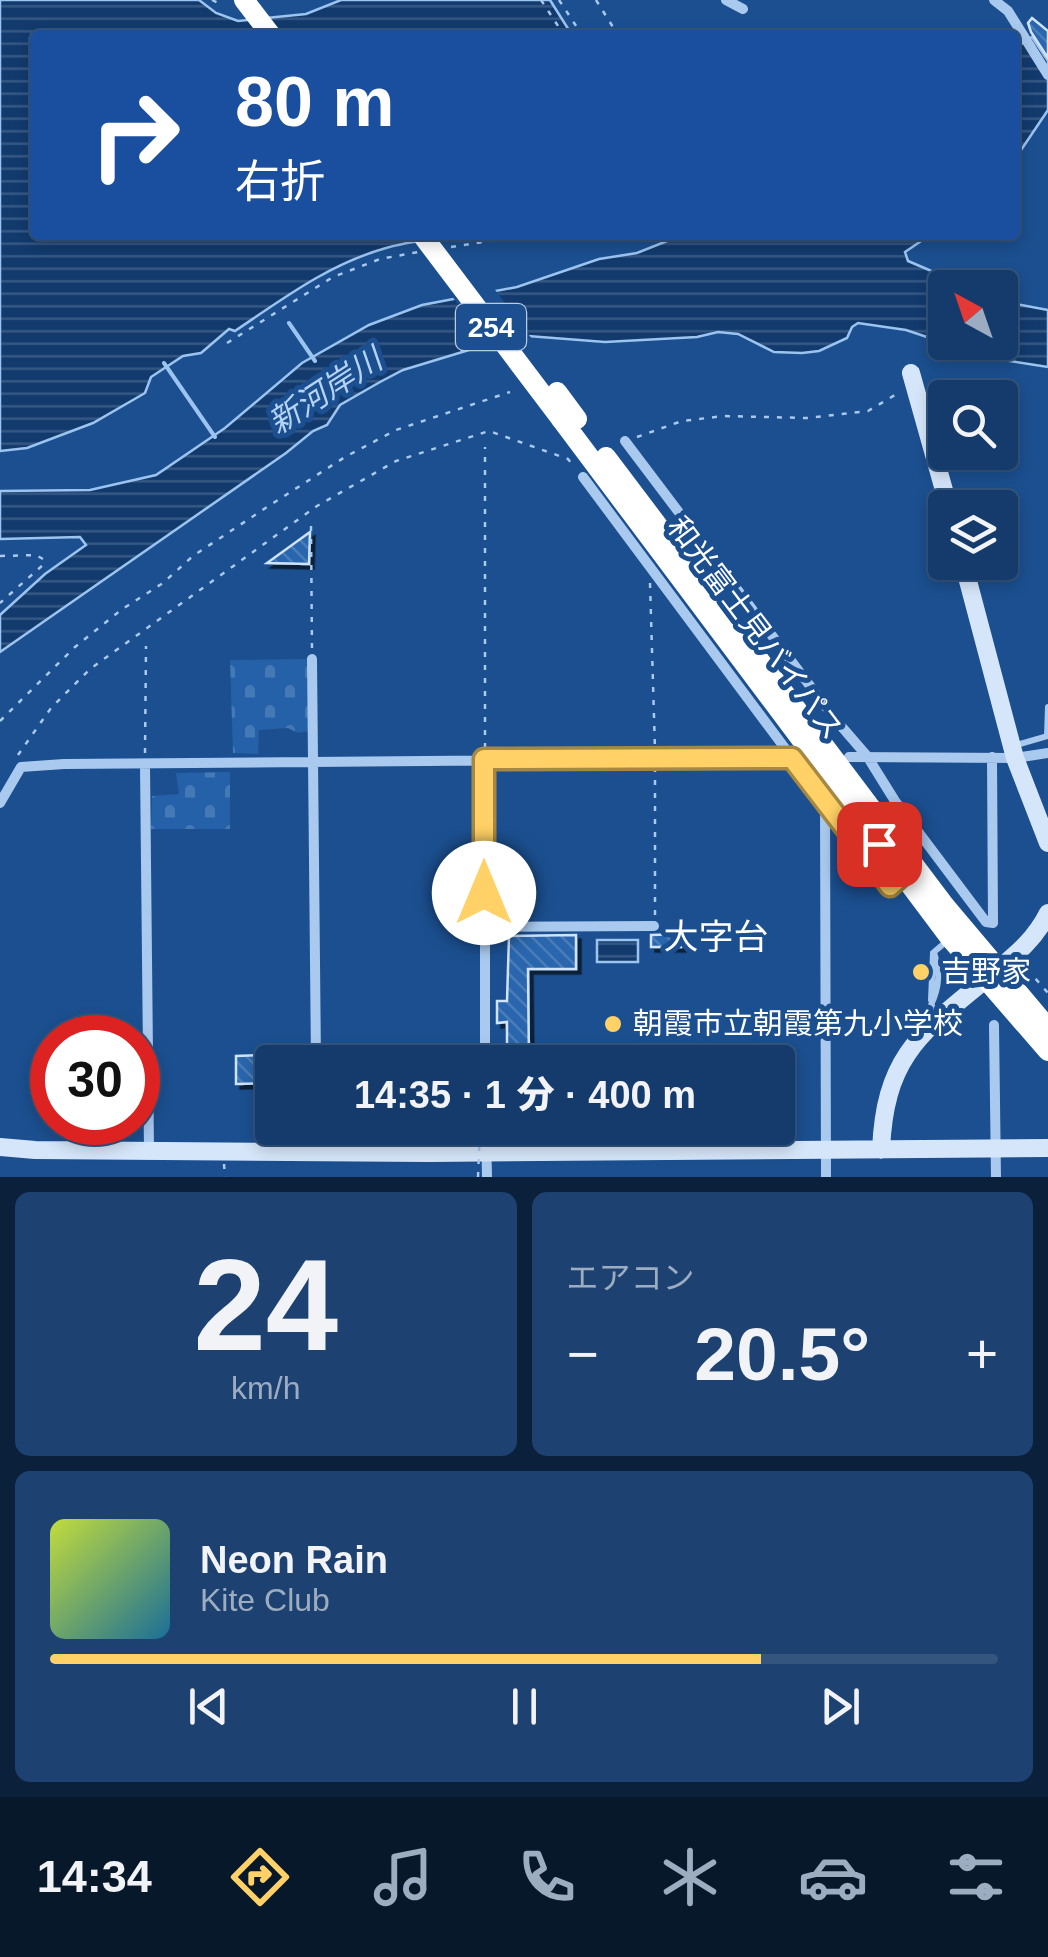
<!DOCTYPE html>
<html lang="ja">
<head>
<meta charset="utf-8">
<style>
  body { margin:0; font-family:Arial,"Noto Sans JP",sans-serif; background:#1d4271; color:#f1f3f6; height:100vh; display:flex; flex-direction:column; font-size:38px; white-space:nowrap }
  * { box-sizing:border-box; margin:0 }
  p { font-size:32px; color:#9dadc1 }
  .icon { flex:none; width:55px; height:55px; fill:none; stroke:currentColor; stroke-width:2; stroke-linecap:round; stroke-linejoin:round }
  .map { position:relative; height:1177px; overflow:hidden }
  .drawer { display:flex; flex-direction:column; gap:15px; padding:15px; background:#0b203b; flex:1 }
  .drawer>* { flex:none }
  .hud { position:absolute; left:30px; top:30px; width:990px; height:210px; border-radius:10px; box-shadow:0 5px 15px #0003,0 0 0 2px #33557e; background:#1a4fa0; color:#fff; overflow:hidden }
  .needle { width:65px; rotate:320deg }
  .tools { position:absolute; left:928px; top:270px; display:grid; gap:20px }
  .tools a { display:grid; place-items:center; width:90px; height:90px; border-radius:10px; background:#143b6b; box-shadow:0 5px 15px #0003,0 0 0 2px #33557e; font-size:50px }
  .speed { position:absolute; left:30px; top:1015px; display:flex; gap:20px; font-size:50px; font-weight:700; text-align:center }
  .speed>* { display:grid; place-content:center; width:130px; height:130px; border-radius:50%; background:#143b6b; box-shadow:0 5px 15px #0003,0 0 0 2px #33557e; line-height:1 }
  .speed .limit { border:15px solid #d22; background:#fff; color:#111 }
  .pin { position:absolute; display:grid; place-items:center; width:85px; height:85px; color:#fff; margin:-42px; border-radius:20px; box-shadow:0 5px 15px #0006 }
  .me { position:absolute; width:110px; margin:-55px; rotate:0deg; stroke-linejoin:round; filter:drop-shadow(0 0 8px #0008) }
  .turn { display:flex; align-items:center; gap:35px; height:210px; padding:0 40px; font-size:45px }
  .turn .icon { width:130px; height:130px; stroke-width:2.5 }
  .turn b { display:block; font-size:70px; line-height:85px }
  .big { font-size:75px; font-weight:800; line-height:1.1 }
  .drawer .widget { flex:1; display:flex; flex-direction:column; justify-content:center; gap:15px; min-width:0; padding:0 35px; border-radius:15px; background:#1d4271 }
  .drawer .dial { align-items:center; gap:0 }
  .dial b { font-size:130px; line-height:1 }
  .song { display:flex; align-items:center; gap:30px }
  .cover { width:120px; height:120px; border-radius:15px; background:linear-gradient(135deg,hsl(70 70% 55%),hsl(200 70% 35%)) }
  .played { height:10px; border-radius:5px; background:linear-gradient(90deg,#ffd166 75%,#33557e 75%) }
  .keys { display:flex; justify-content:space-around; direction:ltr }
  .heat { display:flex; justify-content:space-between; align-items:center; font-size:55px; direction:ltr }
  .drawer .tiles { flex:1; display:grid; gap:15px; grid-template-columns:1fr 1fr }
  .widget:last-child { grid-column:span 2 }
  .trip { position:absolute; left:255px; top:1045px; width:540px; height:100px; border-radius:10px; background:#143b6b; box-shadow:0 5px 15px #0003,0 0 0 2px #33557e; font-weight:800; line-height:100px; text-align:center }
  .tabs { display:flex; height:160px; justify-content:space-around; align-items:center; background:#08182b; color:#9dadc1 }
  .tabs .icon { width:70px; height:70px }
  .tabs .active { color:#ffd166 }
  .tabs b { font-size:45px; color:#f1f3f6 }
  .map>svg:first-child { display:block }
  .cemetery { fill:url(#cemetery-stones) }
  .water { fill:url(#water-rules); stroke:#9cc4f0; stroke-width:2.5 }
  .pier { fill:#1b4f8f }
  .lines { fill:none; stroke-linecap:round; stroke-linejoin:round }
  .stream { stroke:#9cc4f0; stroke-width:4 }
  .building { fill:url(#building-back-hatch); stroke:#cfe3fa; stroke-width:2.5; filter:url(#shadow) }
  .path { stroke:#a9c9ee; stroke-width:2.5; stroke-dasharray:5 8; stroke-linecap:butt }
  .lane { stroke:#a9c9ee; stroke-width:6 }
  .street { stroke:#a9c9ee; stroke-width:10 }
  .secondary { stroke:#d6e6fa; stroke-width:18 }
  .highway { stroke:#fff; stroke-width:20 }
  .path-bridge { stroke:#a9c9ee; stroke-width:2.5; stroke-dasharray:5 8; stroke-linecap:butt }
  .highway-bridge { stroke:#fff; stroke-width:20 }
  .route-casing { stroke:#a68842; stroke-width:25 }
  .route { stroke:#ffd166; stroke-width:18 }
  .poi-dot { fill:#ffd166; stroke:#1b4f8f; stroke-width:4 }
  .labels { text-anchor:middle; stroke-width:10; stroke-linejoin:round; paint-order:stroke }
  .shield { fill:#1b4f8f; stroke:#bbcadd; stroke-width:2.5 }
  .shield-label { font-size:28px; font-weight:bold; fill:#fff }
  .street-label { font-size:30px; fill:#fff; stroke:#1b4f8f }
  .poi-label { font-size:30px; fill:#fff; stroke:#1b4f8f; text-anchor:start }
  .water-label { font-size:32px; font-style:italic; fill:#b5d3f5; stroke:#1b4f8f }
  .quarter-label { font-size:35px; fill:#fff; stroke:#1b4f8f }
</style>
</head>
<body>
<div class="map">
<svg width="1048" height="1177" viewBox="0 0 1048 1177">
  <defs>
    <pattern id="cemetery-stones" width="16" height="16" patternUnits="userSpaceOnUse" patternTransform="scale(2.5)"><rect width="16" height="16" fill="#2461a8"/><path d="M2 7V4a2 2 0 0 1 4 0v3zM10 15v-3a2 2 0 0 1 4 0v3z" fill="#4579b5"/></pattern>
    <pattern id="water-rules" width="6" height="5" patternUnits="userSpaceOnUse" patternTransform="scale(2.5)"><rect width="6" height="5" fill="#123a6d"/><path d="M0 2.5h6" fill="none" stroke="#365883"/></pattern>
    <pattern id="building-back-hatch" width="6" height="6" patternUnits="userSpaceOnUse" patternTransform="scale(2.5)"><rect width="6" height="6" fill="#2a66ad"/><path d="M-1 5l2 2M0 0l6 6M5-1l2 2" fill="none" stroke="#4a7db9"/></pattern>
    <filter id="shadow"><feDropShadow dx="4.5" dy="4.5" stdDeviation="0" flood-color="#0009"/></filter>
  </defs>
  <rect width="100%" height="100%" fill="#1b4f8f"/>
  <path class="cemetery" d="M309,659V731L298,733L288,728L259,730L258,754L233,753L230,660Z
    M230,772V829H151L152,796L179,794L176,773Z"/>
  <path class="water" d="M0,0H199L216,13L238,21L306,14L341,0H550L572,35H35V235H480C450,239 415,239 386,248C329,264 284,298 235,331L229,329L201,353L183,356L151,377L145,393L93,423L27,448L0,451Z
    M1032,37L1048,61V110L1015,159V48Z
    M682,235H930L905,252L908,261L969,287L945,288V342H1000V301L1048,310V367L990,358L906,330L858,323L852,327L847,338L819,351L802,353L774,352L738,334L718,332L697,337L605,342L528,336L492,343L403,370L380,382L340,405L327,425L313,431L286,453L0,652V615L45,574L86,545L80,537L0,539V491L90,490L156,475L225,428L302,363L369,325L422,305L517,287L599,259L637,253Z
    M597,940H638V962H597Z"/>
  <path class="pier" d="M493,287L535,343L491,348L451,295Z"/>
  <g class="lines">
    <path class="stream" d="M289,323L315,361
      M164,363L215,437"/>
  </g>
  <path class="building" d="M1032,18L1048,31V58L1031,32L1028,23Z
    M310,532L309,564L267,563Z
    M681,934V947H651V935Z
    M576,935V969H528L529,1062H497V1047H507V1022L497,1023V1001H507L509,936Z
    M262,1055V1074H272V1083L236,1084V1056Z"/>
  <g class="lines">
    <path class="path" d="M212,0L220,4
      M541,0L564,35
      M559,0L582,35
      M596,0L618,35
      M451,247L528,235
      M227,343L333,277L380,259L418,252
      M637,437L682,421L724,416L807,418L868,411L900,392
      M311,526L312,650
      M0,556L36,555L43,559L44,564L0,603
      M650,583L655,750
      M0,721L75,647L121,610L163,583L193,556L264,509L345,457L396,430L510,392
      M485,748V447
      M145,753L146,646
      M18,755L51,708L90,669L317,506L396,461L489,431L568,459L575,468
      M655,915V768
      M1024,974L1034,977L1048,993
      M224,1164L225,1177"/>
    <path class="lane" d="M1047,736L1048,707
      M1013,746L1048,736
      M931,1000L933,953
      M941,1016L931,1005C940,986 940,972 934,952L947,941"/>
    <path class="street" d="M726,0L743,9
      M994,0L1008,11L1048,75
      M625,441L835,719L867,756L895,801L986,922L993,923
      M583,477L825,802L826,1177
      M312,659L316,1062
      M849,757L1015,758L1048,753
      M992,757L993,923
      M485,759V1062
      M145,765L149,1151
      M825,802L890,885L902,875
      M0,803L21,767L64,764L792,758
      M483,927L654,926
      M994,1025L996,1177
      M316,1128L317,1152
      M486,1128L487,1177"/>
    <path class="secondary" d="M911,373L949,508
      M963,562L1015,758L1048,843
      M0,1147L35,1150L429,1153L1048,1148
      M881,1150C885,1054 922,1032 991,975C1014,956 1034,941 1048,913"/>
    <path class="highway" d="M244,0L271,35
      M561,419L950,938L1048,1051
      M606,457L945,906L1048,1028"/>
    <path class="path-bridge" d="M478,1177L480,1128"/>
    <path class="highway-bridge" d="M422,235L561,419
      M557,392L577,419"/>
  </g>
  <g class="lines">
    <defs>
      <path id="route" d="M484,893V759L792,758L890,886L902,875L879,844"/>
    </defs>
    <use href="#route" class="route-casing"/>
    <use href="#route" class="route"/>
  </g>
  <g class="poi-dot">
    <circle cx="921" cy="972" r="10"/>
    <circle cx="613" cy="1024" r="10"/>
  </g>
  <g class="labels">
    <rect class="shield" x="456" y="304" width="70" height="46" rx="8"/>
    <g class="shield-label">
      <text x="491" y="337">254</text>
    </g>
    <g class="street-label">
      <text transform="translate(755 628) rotate(53)" y="10">和光富士見バイパス</text>
    </g>
    <g class="poi-label">
      <text x="941" y="982">吉野家</text>
      <text x="633" y="1034">朝霞市立朝霞第九小学校</text>
    </g>
    <g class="water-label">
      <text transform="translate(325 391) rotate(-33)" y="11">新河岸川</text>
    </g>
    <g class="quarter-label">
      <text x="716" y="949">大字台</text>
    </g>
  </g>
</svg>
<div class="tools">
<a><svg class="needle" viewBox="-14 -14 28 28"><path d="M0-13l5 13h-10z" fill="#e53935"/><path d="M0 13l5-13h-10z" fill="#9dadc1"/></svg></a>
<a><svg class="icon" aria-label="search" viewBox="0 0 24 24"><circle cx="10" cy="10" r="6"/><path d="M15 15l6 6"/></svg></a>
<a><svg class="icon" aria-label="layers" viewBox="0 0 24 24"><path d="M12 4l9 5-9 5-9-5zM3 14l9 5 9-5"/></svg></a>
</div>
<div class="speed"><div class="limit">30</div></div>
<div class="pin" style="left:879px;top:844px;background:#d93025"><svg class="icon" aria-label="arrive" viewBox="0 0 24 24"><path d="M6 21V4h12l-3 4 3 4H6"/></svg></div>
<svg class="me" style="left:484px;top:893px" viewBox="-20 -20 40 40"><circle r="19" fill="#fff"/><path d="M0-13L10 11 0 6-10 11z" fill="#ffd166"/></svg>
<div class="trip">14:35 · 1 分 · 400 m</div>
<div class="hud">
<div class="turn"><svg class="icon" aria-label="right" viewBox="0 0 24 24"><path d="M7 20v-9h11M14 6l5 5-5 5"/></svg><div><b>80 m</b>右折</div></div>
</div>
</div>
<section class="drawer">
<div class="tiles">
<div class="widget dial"><b>24</b><p>km/h</p></div>
<div class="widget"><p>エアコン</p>
<div class="heat"><a>−</a><b class="big">20.5°</b><a>+</a></div>
</div>
<div class="widget">
<div class="song"><i class="cover"></i><div><b>Neon Rain</b><p>Kite Club</p></div></div>
<div class="played"></div>
<div class="keys"><svg class="icon" aria-label="previous" viewBox="0 0 24 24"><path d="M18 5L8 12l10 7zM5 5v14"/></svg><svg class="icon" aria-label="pause" viewBox="0 0 24 24"><path d="M8 5v14M16 5v14"/></svg><svg class="icon" aria-label="next" viewBox="0 0 24 24"><path d="M6 5l10 7-10 7zM19 5v14"/></svg></div>
</div>
</div>
</section>
<nav class="tabs">
<b>14:34</b>
<svg class="icon active" aria-label="directions" viewBox="0 0 24 24"><path d="M12 3l9 9-9 9-9-9zM9 14v-3h6M13 9l2 2-2 2"/></svg>
<svg class="icon" aria-label="music" viewBox="0 0 24 24"><path d="M9 18V5l10-2v13"/><circle cx="6" cy="18" r="3"/><circle cx="16" cy="16" r="3"/></svg>
<svg class="icon" aria-label="phone" viewBox="0 0 24 24"><path d="M5 4h4l2 5-3 2q2 4 5 5l2-3 5 2v4C11 20 4 13 5 4z"/></svg>
<svg class="icon" aria-label="climate" viewBox="0 0 24 24"><path d="M12 3v18M4 7l16 10M4 17L20 7"/></svg>
<svg class="icon" aria-label="car" viewBox="0 0 24 24"><path d="M5 17H2v-5l4-1 3-4h7l3 4 3 1v5h-3M9 17h6M6 11h13"/><circle cx="7" cy="17" r="2"/><circle cx="17" cy="17" r="2"/></svg>
<svg class="icon" aria-label="filters" viewBox="0 0 24 24"><path d="M4 7h16M4 17h16"/><circle cx="9" cy="7" r="2"/><circle cx="15" cy="17" r="2"/></svg>
</nav>
</body>
</html>
